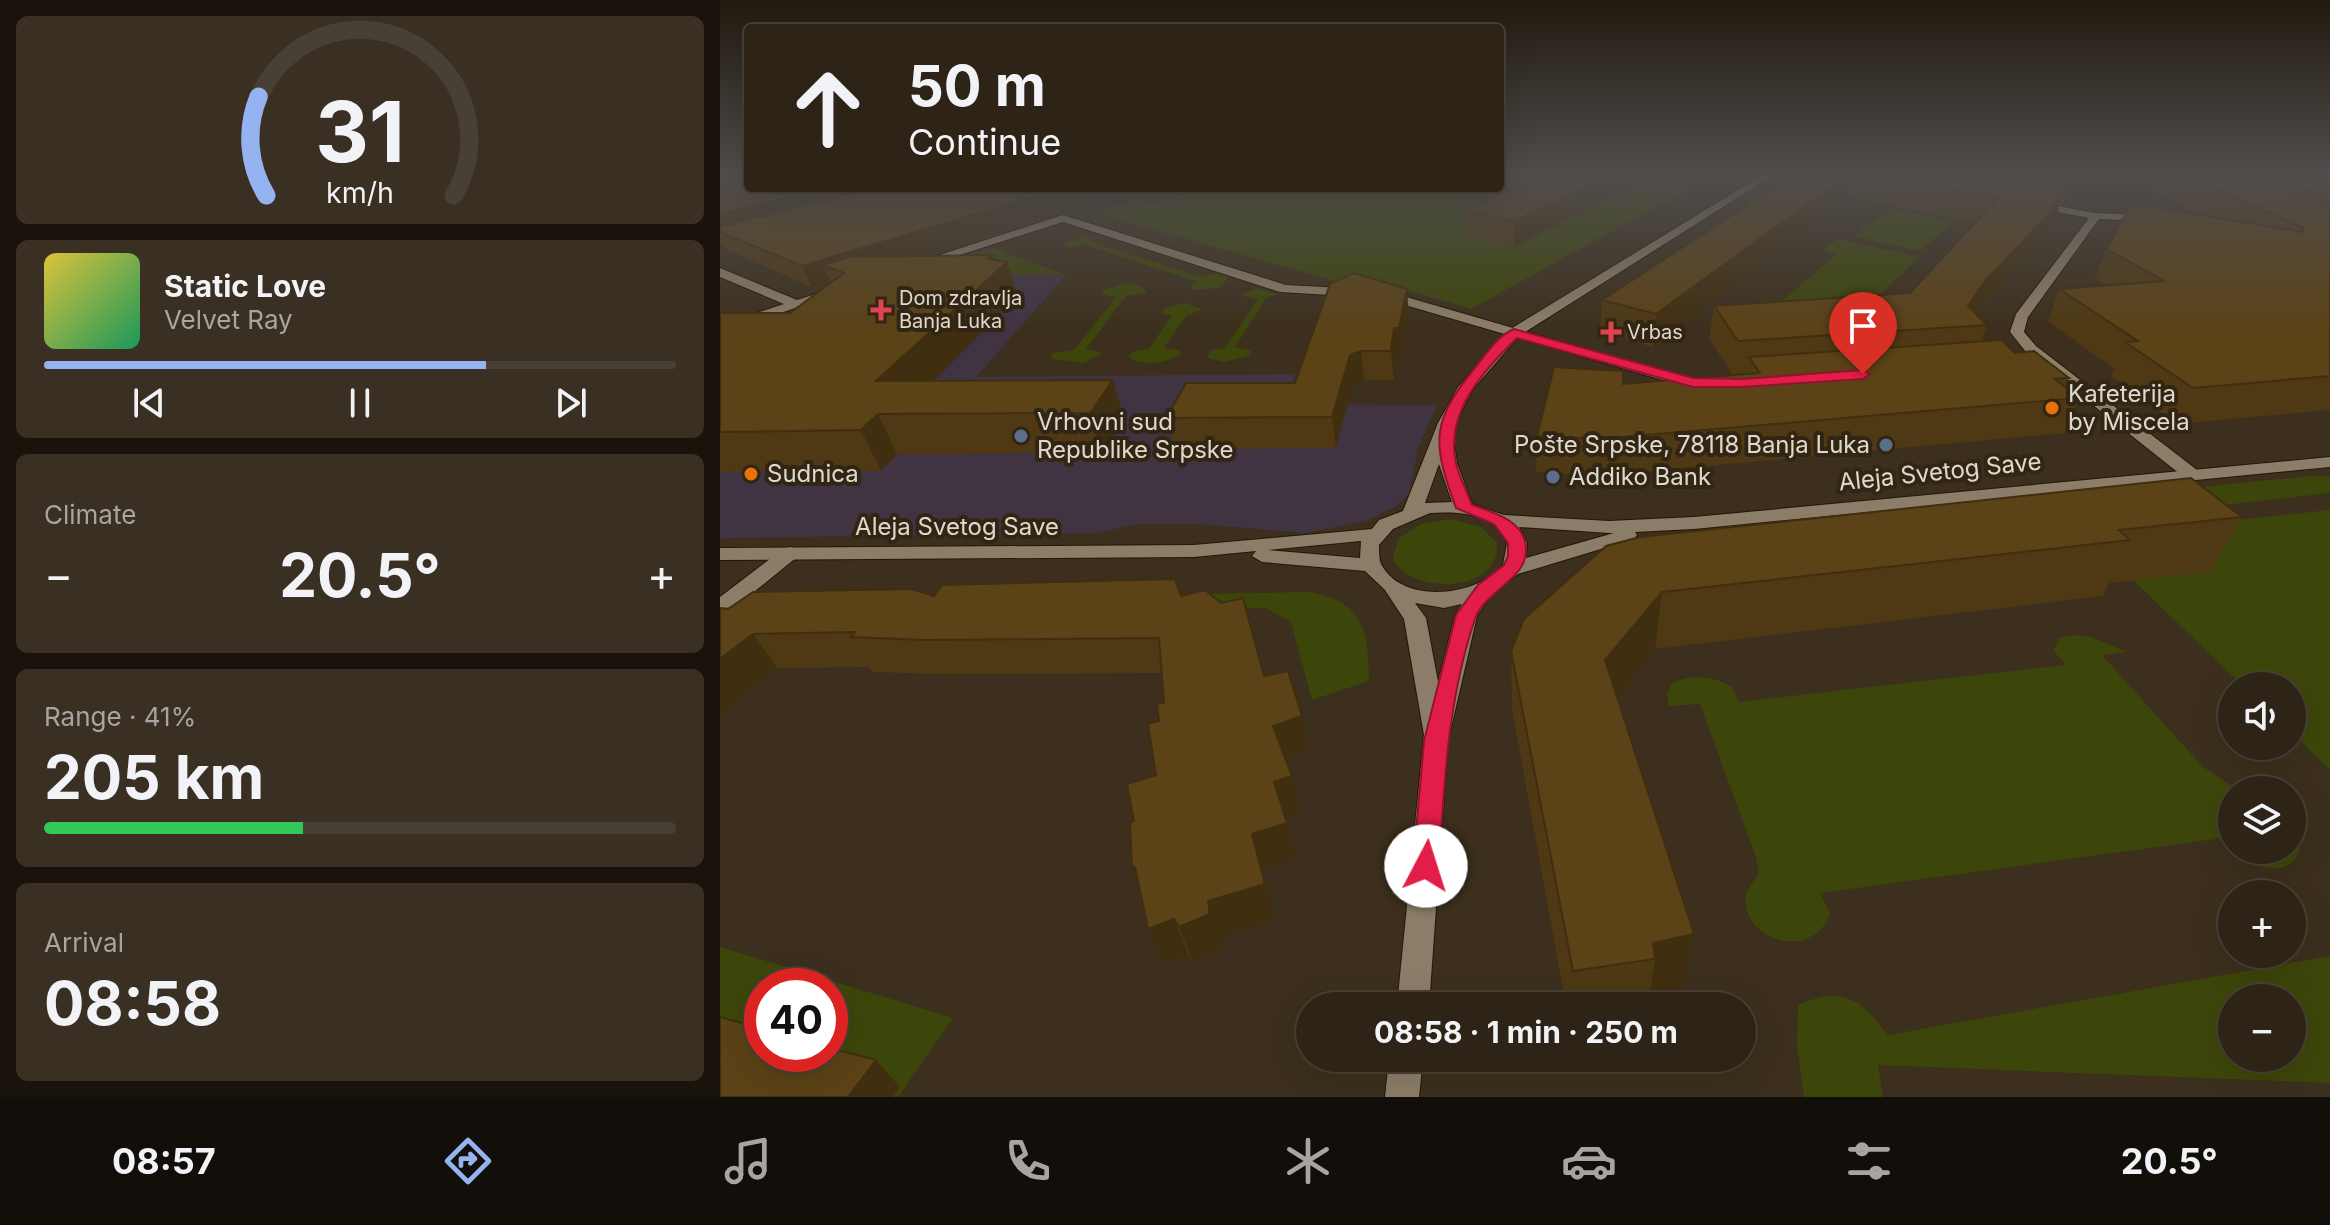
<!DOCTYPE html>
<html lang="en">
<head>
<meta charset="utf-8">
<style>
  body { margin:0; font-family:Inter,sans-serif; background:#392f23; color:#f1f3f6; height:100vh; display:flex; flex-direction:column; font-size:30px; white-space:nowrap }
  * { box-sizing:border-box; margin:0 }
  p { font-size:26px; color:#a7a4a1 }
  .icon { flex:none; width:44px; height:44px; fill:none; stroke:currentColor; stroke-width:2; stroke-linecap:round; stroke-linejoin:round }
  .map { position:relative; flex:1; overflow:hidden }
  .details { display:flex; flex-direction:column; gap:16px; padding:16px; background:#19130c; width:720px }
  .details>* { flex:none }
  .top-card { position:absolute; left:24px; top:24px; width:760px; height:168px; border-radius:8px; box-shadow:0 8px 32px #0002,0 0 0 2px #484035; background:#2d2316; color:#f1f3f6; overflow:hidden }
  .buttons { position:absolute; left:1498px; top:672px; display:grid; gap:16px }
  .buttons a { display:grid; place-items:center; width:88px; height:88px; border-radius:50%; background:#2d2316; box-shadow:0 8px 32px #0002,0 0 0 2px #484035; font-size:40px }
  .speed { position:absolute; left:24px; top:968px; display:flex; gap:16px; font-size:40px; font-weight:700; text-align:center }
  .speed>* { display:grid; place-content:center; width:104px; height:104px; border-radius:50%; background:#2d2316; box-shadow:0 8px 32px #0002,0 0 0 2px #484035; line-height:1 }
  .speed .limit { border:12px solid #d22; background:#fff; color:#111 }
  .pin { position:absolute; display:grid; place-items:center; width:68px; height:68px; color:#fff; margin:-82px -34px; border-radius:50% 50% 50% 0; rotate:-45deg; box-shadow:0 0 8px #0007 }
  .pin .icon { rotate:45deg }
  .me { position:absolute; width:88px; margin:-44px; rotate:5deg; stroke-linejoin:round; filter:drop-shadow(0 0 6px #0008) }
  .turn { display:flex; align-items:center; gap:28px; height:168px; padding:0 32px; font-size:36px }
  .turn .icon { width:104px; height:104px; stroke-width:2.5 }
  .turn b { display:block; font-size:56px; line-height:68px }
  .big { font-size:60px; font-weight:700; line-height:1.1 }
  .details .card { flex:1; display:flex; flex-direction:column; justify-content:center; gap:12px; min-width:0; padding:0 28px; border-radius:12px; background:#392f23 }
  .details .dial { align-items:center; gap:0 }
  .dial svg { height:208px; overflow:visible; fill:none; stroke:#484035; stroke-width:7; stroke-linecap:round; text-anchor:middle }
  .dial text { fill:#f1f3f6; stroke:none }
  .song { display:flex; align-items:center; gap:24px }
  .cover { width:96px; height:96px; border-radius:12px; background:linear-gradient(135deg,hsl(50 70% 55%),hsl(150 70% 35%)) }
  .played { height:8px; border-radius:4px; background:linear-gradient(90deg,#95b2f1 70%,#484035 70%) }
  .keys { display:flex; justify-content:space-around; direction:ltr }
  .heat { display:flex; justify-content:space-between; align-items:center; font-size:44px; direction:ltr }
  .charge { height:12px; border-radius:6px; background:linear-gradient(90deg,#34c759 41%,#484035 0) }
  .trip { position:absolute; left:576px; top:992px; width:460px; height:80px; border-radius:40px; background:#2d2316; box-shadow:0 8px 32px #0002,0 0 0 2px #484035; font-weight:700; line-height:80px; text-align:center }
  .menu { display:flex; height:128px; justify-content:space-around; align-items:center; background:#120e09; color:#a7a4a1 }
  .menu .icon { width:56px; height:56px }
  .menu .on { color:#95b2f1 }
  .menu b { font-size:36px; color:#f1f3f6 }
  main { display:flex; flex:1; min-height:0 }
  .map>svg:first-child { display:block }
  .commercial { fill:#403443 }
  .green { fill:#3d460a; fill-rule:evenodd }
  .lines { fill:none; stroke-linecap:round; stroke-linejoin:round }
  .street-casing { stroke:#221705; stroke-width:2 }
  .secondary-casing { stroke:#221705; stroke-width:2 }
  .street { fill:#8c7d69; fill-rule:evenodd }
  .secondary { fill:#8c7d69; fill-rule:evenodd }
  .wall { fill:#4e3914 }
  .shaded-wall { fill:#402e10 }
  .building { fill:#5b4217; stroke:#402e10; stroke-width:2 }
  .route { fill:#e11d48; stroke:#92132f; stroke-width:2 }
  .health-dot { fill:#e0444e; stroke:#312513; stroke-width:3 }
  .food-dot { fill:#e8710a; stroke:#312513; stroke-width:3 }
  .service-dot { fill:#5c6f8a; stroke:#312513; stroke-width:3 }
  .labels { text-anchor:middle; stroke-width:8; stroke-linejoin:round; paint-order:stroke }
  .far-poi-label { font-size:20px; fill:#e0d8cd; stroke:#312513; text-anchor:start }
  .poi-label { font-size:24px; fill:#e0d8cd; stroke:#312513; text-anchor:start }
  .street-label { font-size:24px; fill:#e0d8cd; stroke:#312513 }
</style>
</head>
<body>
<main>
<section class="details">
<div class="card dial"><svg viewBox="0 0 100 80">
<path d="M14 69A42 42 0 1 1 86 69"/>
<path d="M14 69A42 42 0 0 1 11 31" stroke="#95b2f1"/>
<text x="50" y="56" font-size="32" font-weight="700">31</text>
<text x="50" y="72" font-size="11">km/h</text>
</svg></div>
<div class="card">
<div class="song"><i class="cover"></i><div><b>Static Love</b><p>Velvet Ray</p></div></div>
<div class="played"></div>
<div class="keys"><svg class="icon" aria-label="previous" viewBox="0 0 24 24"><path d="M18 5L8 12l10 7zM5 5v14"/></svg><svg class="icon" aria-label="pause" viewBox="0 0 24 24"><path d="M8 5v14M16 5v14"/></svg><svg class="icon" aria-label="next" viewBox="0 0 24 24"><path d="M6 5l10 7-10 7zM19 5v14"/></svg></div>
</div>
<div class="card"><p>Climate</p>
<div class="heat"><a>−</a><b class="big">20.5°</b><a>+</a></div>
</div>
<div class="card"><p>Range · 41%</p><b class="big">205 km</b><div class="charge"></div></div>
<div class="card"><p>Arrival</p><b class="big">08:58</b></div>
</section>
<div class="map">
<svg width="1610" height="1097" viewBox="0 0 1610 1097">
  <rect width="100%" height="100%" fill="#3c2f1d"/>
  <path class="commercial" d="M267,246L346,275L256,377L575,374L566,404L717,405L698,448L689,495L674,507L646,521L585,533L477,524H416L377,533L0,538V335Z"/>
  <path class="green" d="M780,176H993L751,309L681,288L618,282L376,213L409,202L396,196L423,188H780Z
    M1170,209L1233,222L1200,251L1133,236Z
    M363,236L377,238L371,242L482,277L496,273L508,277L499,288L473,290L470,287L477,282L364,244L349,248L340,245Z
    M1118,239L1199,257L1142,312L1056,306L1117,254L1103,250Z
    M273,248L346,275H300L239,259Z
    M407,283L422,287L427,293L406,296L366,349L383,353L364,363L331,359L333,353L354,350L396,297L382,295L383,290Z
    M537,288L557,294L546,298L515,347L531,350V355L504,362L487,357L491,350L505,348L538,299L520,295Z
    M466,303L482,310L467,315L444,348L459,350L461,354C447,363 422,367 408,357L414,351L429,349L452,315L442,313L444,308Z
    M1591,476H1610V493L1467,509L1400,495Z
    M1610,510V770L1572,733V686H1523L1413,580L1440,528Z
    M732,519L761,527L777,543C781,593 692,596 673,559L678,539L701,524Z
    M590,592C644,602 649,632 649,681L592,700L571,622L546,608L228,616L62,602Z
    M1355,635L1371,637L1407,652L1382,655L1482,766L1518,790H1512V847L1503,838L1100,893L1110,914C1093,962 1020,941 1026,895C1027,888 1035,880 1039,874L1036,857L980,704L949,706L947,694L952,683C973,674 991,676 1011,686L1019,702L1346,665L1333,650L1341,637Z
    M1572,830L1580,848C1571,880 1533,870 1515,850H1572Z
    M0,947L233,1018L178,1097H0ZM42,986H110V1054H42Z
    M1610,956V1083L1158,1065L1163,1097H1084L1077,1046L1078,1005C1122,986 1140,998 1168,1035ZM1512,998H1572V1058H1512Z"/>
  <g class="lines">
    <defs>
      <path id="street" d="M1311,201L1376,213L1426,215L1432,218L1426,221L1379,219L1308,317L1304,332L1316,346L1477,470L1480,474L1477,478H1465L1306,352L1290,332L1296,314L1369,218L1307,206V202Z
        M343,215L566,285L662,290L959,376L988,380L991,383L983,388L953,383L661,298L560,292L343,222L202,267L192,264Z
        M0,268L77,300L111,289L118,293L0,334V325L64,304L0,277Z
        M70,547L77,549L80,553L77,557L8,613L0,615V597L63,549Z"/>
      <path id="secondary" d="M1041,176H1052L799,336L753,389L732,430L737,463L752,504L784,515L889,521L974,517L1610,457V467L974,529L915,532L917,535L914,539L798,574L772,594L757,616L728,741L709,1006H677L704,735L684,619L665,590L645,571L542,562L532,556L536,551L474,557L0,560V548L474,545L652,529L659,520L683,511L718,423L738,387L789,330ZM719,464L732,502L705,503ZM710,513C739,511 775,513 787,543L783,565C757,597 682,605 661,564C659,559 659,550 659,545L673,529ZM799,527L889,533H894L806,558L807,543ZM641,541L640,558L548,550ZM695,603L724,608L742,604L735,615L718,682L706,618Z
        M669,1058H703L699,1097H665Z"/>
    </defs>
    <use href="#street" class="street-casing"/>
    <use href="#secondary" class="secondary-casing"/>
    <use href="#street" class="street"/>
    <use href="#secondary" class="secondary"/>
  </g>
  <path class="wall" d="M0,176L28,188H475V190L430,204L387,193L188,256L272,255L274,260L287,262L298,296L213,381L393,380L404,419L383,453L177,454L161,471L0,472V313H70L112,283L111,281L92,287L4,248L0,241Z
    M822,176H933L795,247L745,235L744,210Z
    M1072,176H1363L1343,204H1340L1336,215L1318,243L1255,313L1267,325L1262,341L1295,353L1349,378L1346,387L1359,398L1345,433L876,476L816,472L817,436L903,384L1013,375L989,339L994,306L1190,293L1255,223L1128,196L933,347L880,332L882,300Z
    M1401,176H1610V410L1456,424L1391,376L1394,369L1328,321L1339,289L1387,286L1375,278L1387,249L1485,216Z
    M689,316L681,356H676L674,380H644L633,384L616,448L454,449L446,418L575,383Z
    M1522,517L1490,572L1389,583L1383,596L935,649L897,697L974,934L963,991L929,998L928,1006H846L792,709L791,651L920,537Z
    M214,596H461L544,676L589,751L565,760L572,776L580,812L565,817L576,858L542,870L556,919L501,936L503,948L473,962L468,954L443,963L428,929L414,821L436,775L439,721L444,703L442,673L223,674L152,672L149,667L57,668L0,715V608Z"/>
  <path class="shaded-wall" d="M889,176H933L795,247V221Z
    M1126,176H1132L1128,196L933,347L936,314Z
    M1354,176H1363L1343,204L1352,178Z
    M107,188H184L0,232V214Z
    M343,188H385L387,193L125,276L124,273L103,265L111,281L92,287L82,266Z
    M426,188H475V190L430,204Z
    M1345,188L1336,215L1318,243L1255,312L1246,326L1248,306L1265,281Z
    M272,255L278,271L287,262L298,296L181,414L156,381Z
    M687,289L689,316L681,356H676L674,380L671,351L674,328Z
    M641,351L644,380L633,384L616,448L612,417L630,355Z
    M393,380L404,419L383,453L370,413Z
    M158,414L177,454L161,471L141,430Z
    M942,592L935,649L881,718L885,660Z
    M33,634L57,668L0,715V659Z
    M582,716L589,751L561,761L553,726Z
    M572,776L580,812L563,818L554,782Z
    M567,823L576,858L542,870L556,919L501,936L503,948L473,962L459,927L532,834Z
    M415,867L427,903L412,868Z
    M454,919L468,954L443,963L428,929Z
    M974,934L963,991L929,998L935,959L933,943Z
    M156,1060L180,1087L173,1097H128Z"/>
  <path class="building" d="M0,176H28V188H107L0,214Z
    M822,176H889L795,221L744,210Z
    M1072,176H1126L936,314L882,300Z
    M1161,176H1274L1345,188L1328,215L1265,281L1248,306L1267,325L1018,341L994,306L1190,293L1278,198Z
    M1466,176H1529L1610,209V376L1473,388L1405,342L1418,341L1339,289L1444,281L1387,249L1411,204L1583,232L1584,228Z
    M1554,176H1610V198Z
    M152,188H343L82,266L0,232V227Z
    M272,255L268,259L287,262L156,381L393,380L370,413L158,414L141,430L0,432V313H70L124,273L103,265L129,257Z
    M634,273L687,289L679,328H674L671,351H641L630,355L612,417L446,418L466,383H575L610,284Z
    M1282,340L1295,353L1314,351L1349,378L1335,379L1359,398L878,439L817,436L834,367L903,371V384L1040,373L1029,357Z
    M1471,478L1522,517L1399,530L1410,540L942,592L885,660L974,934L933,943L935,959L853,971L791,651L804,619L886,546L920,537Z
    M455,579L461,596L485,590L501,603L523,598L544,676L568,671L582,716L553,726L572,776L554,782L567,823L532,834L545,884L488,901L490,914L459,927L454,919L428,929L415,867L412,868L410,823L414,821L407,784L436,775L428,724L439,721L437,704L444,703L439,638L205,640L131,637L135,632L33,634L0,659V608L8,609L33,592L192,589L214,596L222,585Z
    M0,1017L42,1029V1054H110V1048L156,1060L128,1097H0Z"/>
  <linearGradient id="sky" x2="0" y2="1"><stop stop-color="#211a10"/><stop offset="0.53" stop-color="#504d4c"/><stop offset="1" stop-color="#504d4c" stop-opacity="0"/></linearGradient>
  <rect width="1610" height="329" fill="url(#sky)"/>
  <path class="route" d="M794,329L973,378L1022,379L1143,370L1150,374L1143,379L1022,387H973L797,338C763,371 725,412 736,463C739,477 747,491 752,505C772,512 804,520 806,547C809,579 765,590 755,619C728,698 724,783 719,866L716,874L706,877L697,874L693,866L704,741L736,615L758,585L784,565L788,556V543L774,524L736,508C711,440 711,421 758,364C768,351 779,335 794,329Z"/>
  <g class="health-dot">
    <path d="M157 298h8v8h8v8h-8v8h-8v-8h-8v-8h8z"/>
    <path d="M887 320h8v8h8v8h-8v8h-8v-8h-8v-8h8z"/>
  </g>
  <g class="food-dot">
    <circle cx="1332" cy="408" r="8"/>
    <circle cx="31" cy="474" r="8"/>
  </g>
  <g class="service-dot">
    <circle cx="301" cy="436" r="8"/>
    <circle cx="1166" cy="445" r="8"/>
    <circle cx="833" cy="477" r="8"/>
  </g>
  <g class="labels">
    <g class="far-poi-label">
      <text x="179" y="305">Dom zdravlja<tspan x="179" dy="23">Banja Luka</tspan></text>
      <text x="907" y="339">Vrbas</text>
    </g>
    <g class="poi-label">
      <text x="1348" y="402">Kafeterija<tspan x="1348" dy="28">by Miscela</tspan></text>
      <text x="317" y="430">Vrhovni sud<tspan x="317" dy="28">Republike Srpske</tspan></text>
      <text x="1150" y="453" text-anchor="end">Pošte Srpske, 78118 Banja Luka</text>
      <text x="47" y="482">Sudnica</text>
      <text x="849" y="485">Addiko Bank</text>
    </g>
    <g class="street-label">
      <text transform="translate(1220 472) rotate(-6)" y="8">Aleja Svetog Save</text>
      <text x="237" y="535">Aleja Svetog Save</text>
    </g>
  </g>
</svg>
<div class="buttons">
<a><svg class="icon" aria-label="sound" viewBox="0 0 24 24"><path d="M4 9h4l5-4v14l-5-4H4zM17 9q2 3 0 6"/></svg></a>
<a><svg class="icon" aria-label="layers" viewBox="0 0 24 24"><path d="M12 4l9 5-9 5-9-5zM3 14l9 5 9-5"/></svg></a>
<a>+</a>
<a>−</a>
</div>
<div class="speed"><div class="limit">40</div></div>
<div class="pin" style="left:1143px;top:374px;background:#d93025"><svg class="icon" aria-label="arrive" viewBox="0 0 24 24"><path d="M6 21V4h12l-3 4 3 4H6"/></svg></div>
<svg class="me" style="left:706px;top:866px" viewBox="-20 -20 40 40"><circle r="19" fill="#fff"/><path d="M0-13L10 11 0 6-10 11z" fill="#e11d48"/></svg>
<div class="trip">08:58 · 1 min · 250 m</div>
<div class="top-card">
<div class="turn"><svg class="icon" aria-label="ahead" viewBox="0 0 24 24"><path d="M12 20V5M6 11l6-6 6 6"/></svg><div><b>50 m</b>Continue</div></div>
</div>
</div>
</main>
<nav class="menu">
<b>08:57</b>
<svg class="icon on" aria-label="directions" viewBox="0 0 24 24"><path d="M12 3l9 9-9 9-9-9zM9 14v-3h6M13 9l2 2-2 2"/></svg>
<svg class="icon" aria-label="music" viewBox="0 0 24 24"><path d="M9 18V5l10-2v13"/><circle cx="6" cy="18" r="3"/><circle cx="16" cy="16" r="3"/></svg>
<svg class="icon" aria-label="phone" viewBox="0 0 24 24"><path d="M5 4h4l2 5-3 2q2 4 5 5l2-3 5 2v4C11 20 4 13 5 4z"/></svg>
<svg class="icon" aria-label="climate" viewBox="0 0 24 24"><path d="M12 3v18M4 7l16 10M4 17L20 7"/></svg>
<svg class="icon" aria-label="car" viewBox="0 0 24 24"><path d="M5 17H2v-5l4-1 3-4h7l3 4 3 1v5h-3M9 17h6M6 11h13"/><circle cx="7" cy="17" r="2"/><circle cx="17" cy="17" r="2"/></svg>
<svg class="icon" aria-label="filters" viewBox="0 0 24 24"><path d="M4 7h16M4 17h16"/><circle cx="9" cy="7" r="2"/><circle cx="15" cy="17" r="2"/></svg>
<b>20.5°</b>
</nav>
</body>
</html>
